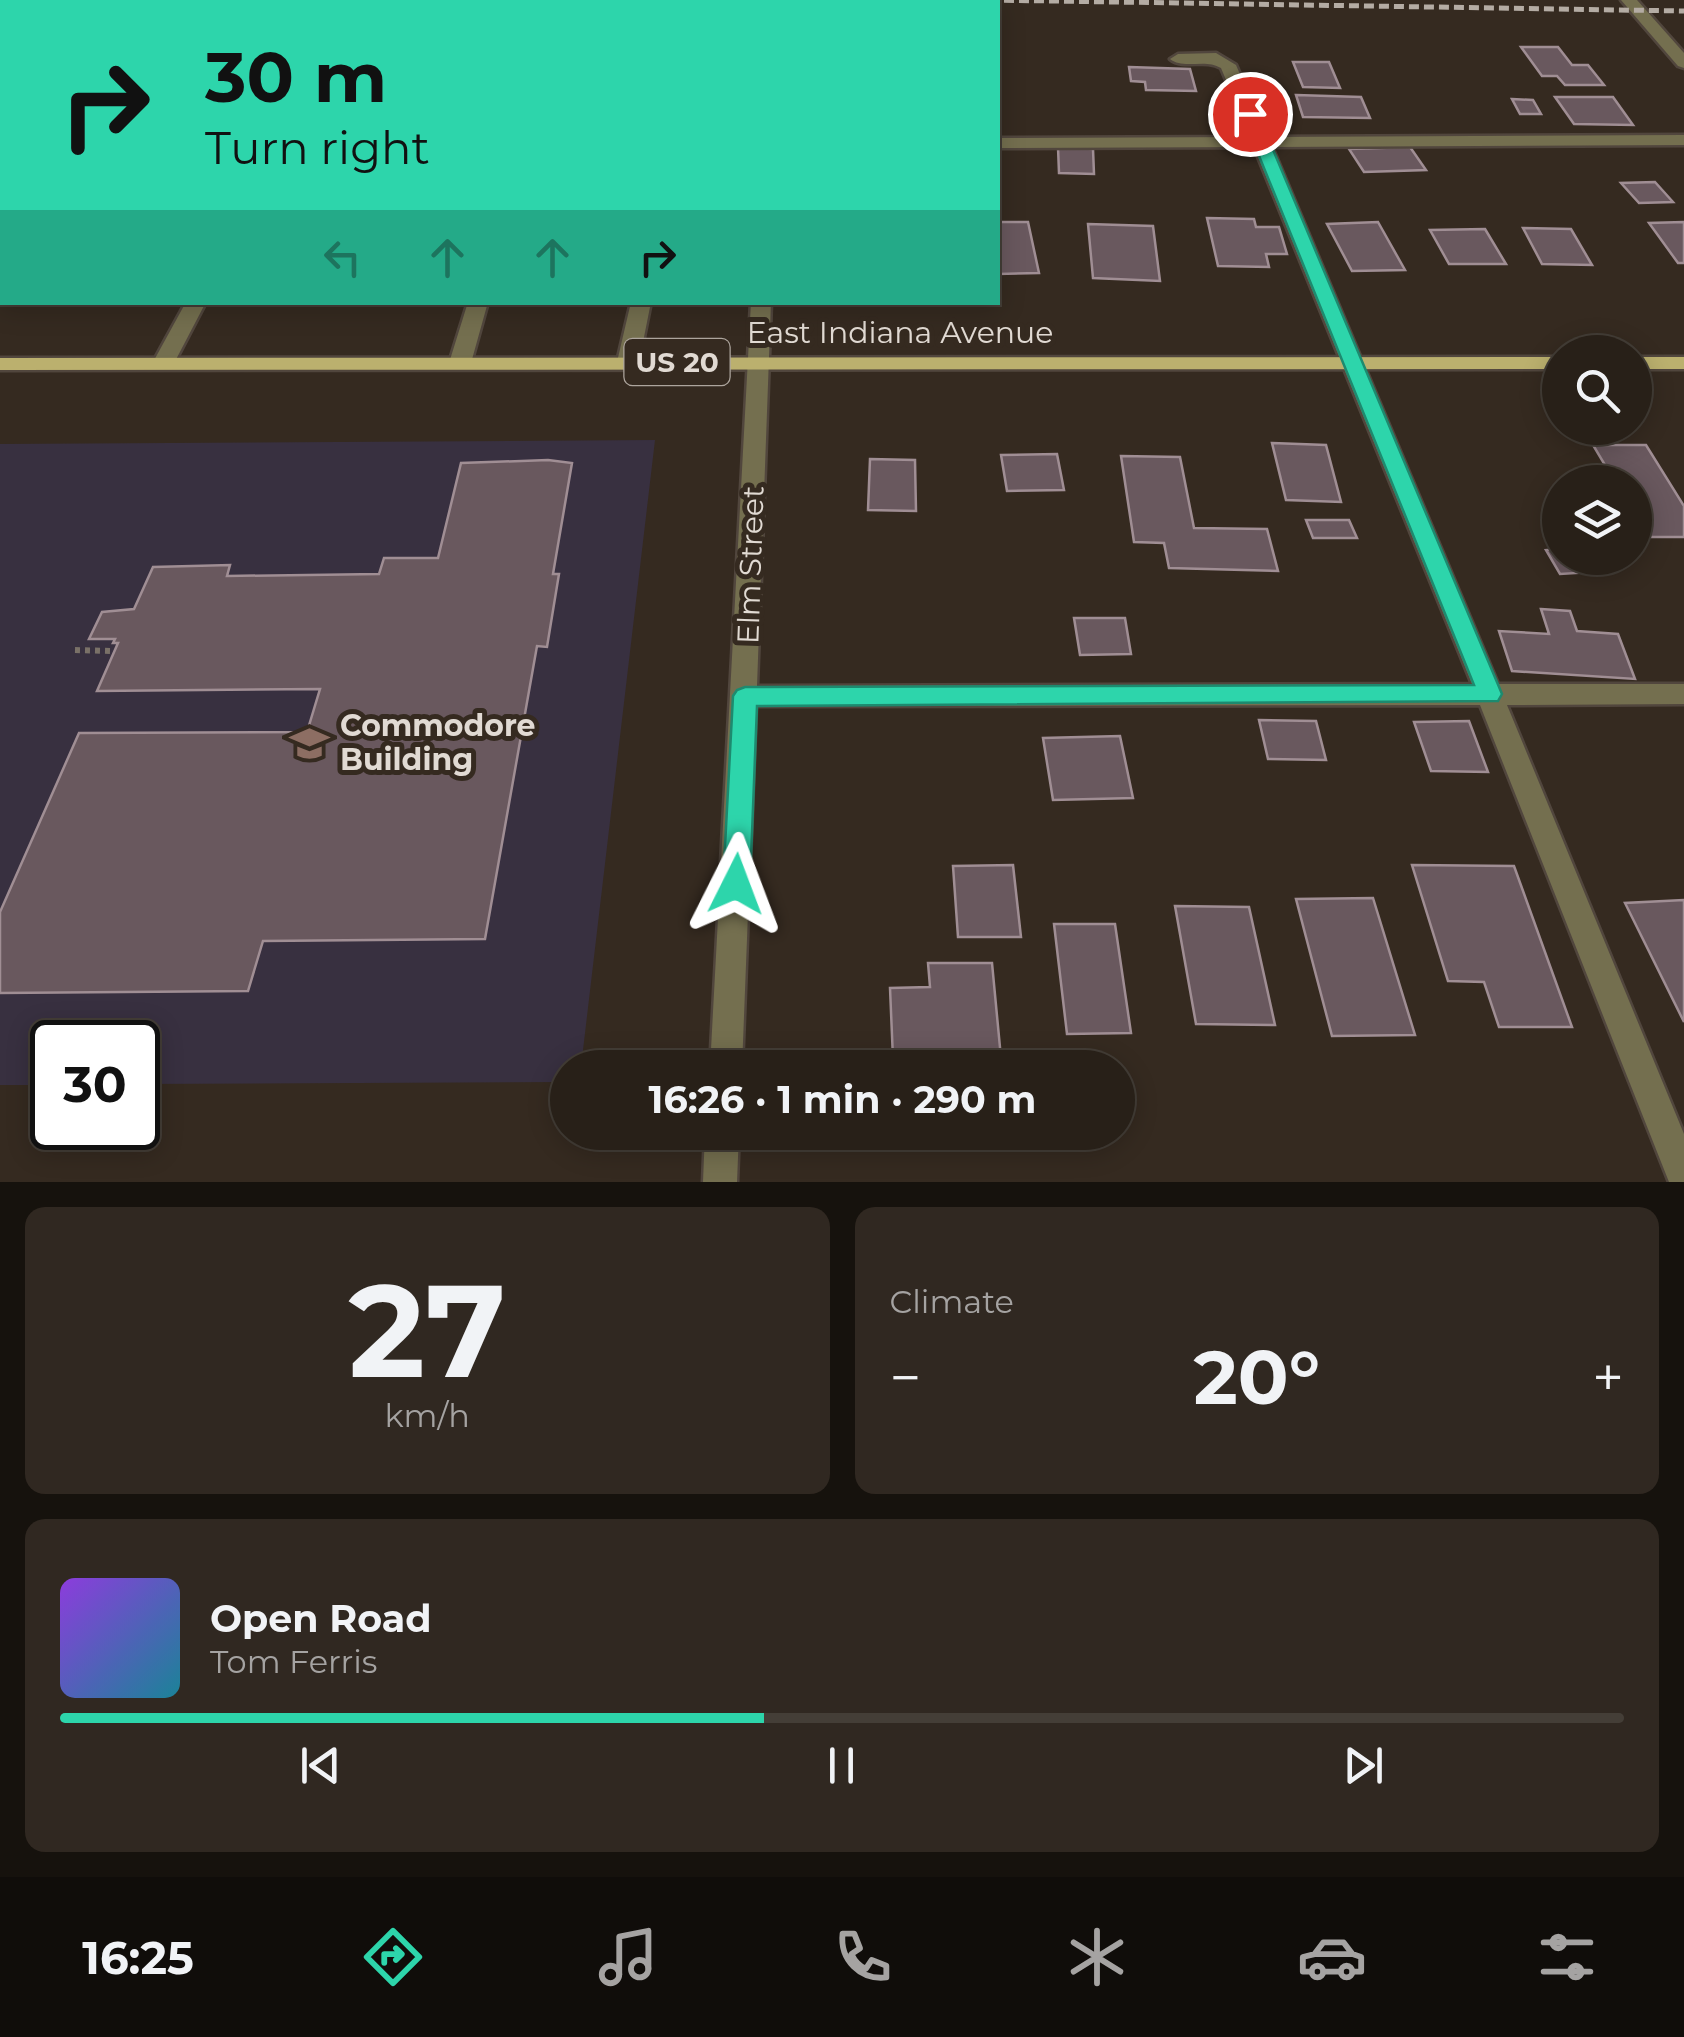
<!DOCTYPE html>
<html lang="en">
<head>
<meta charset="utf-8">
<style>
  body { margin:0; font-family:Montserrat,sans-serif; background:#302821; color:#f1f3f6; height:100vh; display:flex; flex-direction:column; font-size:38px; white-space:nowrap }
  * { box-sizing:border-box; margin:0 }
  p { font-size:32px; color:#a5a3a2 }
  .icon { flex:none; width:55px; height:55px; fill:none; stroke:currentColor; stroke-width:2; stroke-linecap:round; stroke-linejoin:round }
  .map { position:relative; height:1182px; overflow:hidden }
  .drawer { display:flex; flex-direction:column; gap:25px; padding:25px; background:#16120d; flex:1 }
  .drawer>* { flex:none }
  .hud { position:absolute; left:0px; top:0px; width:1000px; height:305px; box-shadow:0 5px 25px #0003,0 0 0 2px #443e37; background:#2dd5ab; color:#111; overflow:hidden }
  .buttons { position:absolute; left:1542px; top:335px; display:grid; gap:20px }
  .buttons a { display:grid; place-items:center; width:110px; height:110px; border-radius:50%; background:#282018; box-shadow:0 5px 25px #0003,0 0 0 2px #443e37; font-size:50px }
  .speed { position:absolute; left:30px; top:1020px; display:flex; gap:20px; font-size:50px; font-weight:700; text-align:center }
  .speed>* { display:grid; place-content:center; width:130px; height:130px; border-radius:50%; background:#282018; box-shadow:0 5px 25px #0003,0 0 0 2px #443e37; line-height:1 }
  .speed .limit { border:5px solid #111; border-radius:15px; background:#fff; color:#111 }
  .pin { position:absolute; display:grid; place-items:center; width:85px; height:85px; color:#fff; margin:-42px; border:5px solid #fff; border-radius:50%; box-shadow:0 2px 10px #0007 }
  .me { position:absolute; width:110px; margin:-55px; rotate:3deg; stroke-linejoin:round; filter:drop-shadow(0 0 8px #0008) }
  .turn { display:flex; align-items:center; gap:35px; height:210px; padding:0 40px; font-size:45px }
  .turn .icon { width:130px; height:130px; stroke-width:2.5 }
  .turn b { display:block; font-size:70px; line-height:85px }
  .lanes { display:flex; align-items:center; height:95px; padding:0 40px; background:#0003; justify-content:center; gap:50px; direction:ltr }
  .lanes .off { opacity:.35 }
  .big { font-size:75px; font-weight:700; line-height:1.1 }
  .drawer .card { flex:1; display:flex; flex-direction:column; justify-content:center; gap:15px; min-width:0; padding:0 35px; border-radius:20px; background:#302821 }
  .drawer .dial { align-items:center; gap:0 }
  .dial b { font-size:130px; line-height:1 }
  .song { display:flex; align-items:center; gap:30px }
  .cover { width:120px; height:120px; border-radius:15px; background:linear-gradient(135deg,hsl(270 70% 55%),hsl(190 70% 35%)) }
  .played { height:10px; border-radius:5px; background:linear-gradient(90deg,#2dd5ab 45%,#443e37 45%) }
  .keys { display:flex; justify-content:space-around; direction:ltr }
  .heat { display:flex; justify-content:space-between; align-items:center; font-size:55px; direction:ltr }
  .drawer .tiles { flex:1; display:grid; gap:25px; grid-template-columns:1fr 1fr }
  .card:last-child { grid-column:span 2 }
  .trip { position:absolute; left:550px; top:1050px; width:585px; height:100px; border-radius:50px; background:#282018; box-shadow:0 5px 25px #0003,0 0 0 2px #443e37; font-weight:700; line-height:100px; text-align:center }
  .tab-bar { display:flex; height:160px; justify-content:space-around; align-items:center; background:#100d0a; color:#a5a3a2 }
  .tab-bar .icon { width:70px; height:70px }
  .tab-bar .active { color:#2dd5ab }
  .tab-bar b { font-size:45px; color:#f1f3f6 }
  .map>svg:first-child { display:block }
  .education { fill:#383040 }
  .building { fill:#69585e; stroke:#a08e94; stroke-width:2.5 }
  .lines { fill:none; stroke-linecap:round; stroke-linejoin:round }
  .minor-casing { stroke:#51463d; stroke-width:5 }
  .major-casing { stroke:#51463d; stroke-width:5 }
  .path { stroke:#7a7168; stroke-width:6; stroke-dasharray:5 5; stroke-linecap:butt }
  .minor { fill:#746f4f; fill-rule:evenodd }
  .major { fill:#bbb06e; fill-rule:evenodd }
  .rail { stroke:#b4aca4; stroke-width:5; stroke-dasharray:10 5; stroke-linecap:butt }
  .route { fill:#2dd5ab; stroke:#1d8a6f; stroke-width:2.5 }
  .labels { text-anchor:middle; stroke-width:10; stroke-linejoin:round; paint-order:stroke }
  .shield { fill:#352a20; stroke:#ada59d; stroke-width:2.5 }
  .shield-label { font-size:28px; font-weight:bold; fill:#e1dad3 }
  .street-label { font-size:30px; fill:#e1dad3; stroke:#352a20 }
  .poi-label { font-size:30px; font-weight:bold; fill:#e1dad3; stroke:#352a20; text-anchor:start }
</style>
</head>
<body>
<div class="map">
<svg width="1684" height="1182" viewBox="0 0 1684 1182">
  <rect width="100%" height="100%" fill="#352a20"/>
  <path class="education" d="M655,440L581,1067L568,1068L567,1082L138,1084V1042H52V1085H0V444Z"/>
  <path class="building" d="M1521,47H1558L1572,65H1588L1604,85H1565L1557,76H1542Z
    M1293,62H1329L1340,88L1303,87Z
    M1129,67L1190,69L1196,91L1146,90L1145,82L1131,81Z
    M1296,95L1361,97L1370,118L1303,117Z
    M1555,97H1613L1633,125L1574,124Z
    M1512,99L1533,100L1541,114H1520Z
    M1058,147L1093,149L1094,174L1059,173Z
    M1410,147L1426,170L1364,172L1349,149Z
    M0,151H2V289H0Z
    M1655,182L1673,202L1639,203L1621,183Z
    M1207,218L1254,219L1256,227H1279L1287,254H1266L1269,267L1218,266Z
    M998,222H1028L1039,273L998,274Z
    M1378,222L1405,270L1352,271L1327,224Z
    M1684,222V263H1678L1649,223Z
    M1088,224L1153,226L1160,281L1093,278Z
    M1523,228L1571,229L1592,265L1542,264Z
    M1485,229L1506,264H1449L1430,230Z
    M1272,443L1326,445L1341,502L1286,500Z
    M1593,445H1646L1684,506V537H1647L1635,517V482H1615Z
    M1057,454L1064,490L1007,491L1001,455Z
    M1121,456L1180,457L1194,528L1267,529L1278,571L1169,568L1164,543L1134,542Z
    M870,459L915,460L916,511L868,510Z
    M548,460L572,463L553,574H559L547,647L537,646L485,939L263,941L248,991L0,993V912L79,733L307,732L320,689L97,691L118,643H113L115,639H89L102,612L134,609L153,567L230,565L227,576L379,574L384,558H438L461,463Z
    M1306,520H1349L1357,538H1313Z
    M1560,549V558H1585L1594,572L1560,574L1546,550Z
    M1541,609L1570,611L1577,631L1618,634L1635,679L1512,671L1499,631L1549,634Z
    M1074,618H1125L1131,654L1080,655Z
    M1259,720L1316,721L1326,760L1268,759Z
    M1469,721L1488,772L1431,771L1414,722Z
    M1120,736L1133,798L1053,800L1043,738Z
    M1013,865L1021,937H958L953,866Z
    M1412,865L1514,866L1572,1027H1499L1484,982L1448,981Z
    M1373,898L1415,1035L1332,1036L1296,899Z
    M1684,900V1022L1625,903Z
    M1175,906L1249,907L1275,1025L1196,1024Z
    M1054,924H1115L1131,1033L1067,1034Z
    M928,963H992L1001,1058L893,1059L890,988L930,987Z"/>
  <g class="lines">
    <defs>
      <path id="minor" d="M767,0H783V2H768Z
        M1621,0H1637L1684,53V68L1678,66Z
        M0,6H2V16H0Z
        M1216,53L1236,65L1267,137L1684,135V145L1272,147L1498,684H1684V704L1507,705L1684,1134V1182H1669L1480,705L756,706L742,1068H710L751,302H771L757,686L1472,684L1254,147L998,148V138L1250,137L1221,68C1205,58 1184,70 1170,59L1178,54Z
        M186,302H206L171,369H155L152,364Z
        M468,302H488L471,363L460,369L449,363Z
        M631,302H651L639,362L628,368L617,362Z
        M705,1132H739L737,1182H703Z"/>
      <path id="major" d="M1560,357V369L0,370V358Z
        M1635,357H1684V369H1635Z"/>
    </defs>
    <use href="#minor" class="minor-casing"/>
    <use href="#major" class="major-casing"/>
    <path class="path" d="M75,650L114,651"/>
    <use href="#minor" class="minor"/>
    <use href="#major" class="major"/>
    <path class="rail" d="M989,0L1684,11"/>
  </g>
  <path class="route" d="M1245,111L1258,114L1502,694L1498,701L757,706L750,884L746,892L736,896L727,892L723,884L733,696L737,690L745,687L1474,685L1242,114Z"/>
  <defs>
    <symbol id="school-bare" viewBox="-9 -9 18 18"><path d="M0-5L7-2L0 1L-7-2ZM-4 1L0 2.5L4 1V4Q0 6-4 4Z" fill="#8d6e63" stroke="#352a20" stroke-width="2.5" paint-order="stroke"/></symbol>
  </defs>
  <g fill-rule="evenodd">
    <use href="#school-bare" x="282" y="716" width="55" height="55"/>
  </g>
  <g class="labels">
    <rect class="shield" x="624.5" y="339" width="105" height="46" rx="8"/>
    <g class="shield-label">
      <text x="677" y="372">US 20</text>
    </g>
    <g class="street-label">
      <text x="900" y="343">East Indiana Avenue</text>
      <text transform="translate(751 565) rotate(-88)" y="10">Elm Street</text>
    </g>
    <g class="poi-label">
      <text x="340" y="736">Commodore<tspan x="340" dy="34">Building</tspan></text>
    </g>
  </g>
</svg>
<div class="buttons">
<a><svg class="icon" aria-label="search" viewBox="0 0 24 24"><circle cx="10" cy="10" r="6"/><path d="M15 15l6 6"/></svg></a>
<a><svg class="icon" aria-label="layers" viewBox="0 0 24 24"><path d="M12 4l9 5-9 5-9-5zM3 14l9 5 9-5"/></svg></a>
</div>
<div class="speed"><div class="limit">30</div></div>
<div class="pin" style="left:1250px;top:114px;background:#d93025"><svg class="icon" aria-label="arrive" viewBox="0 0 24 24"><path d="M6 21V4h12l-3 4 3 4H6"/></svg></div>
<svg class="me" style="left:736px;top:884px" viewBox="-20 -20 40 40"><path d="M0-17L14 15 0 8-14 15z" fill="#2dd5ab" stroke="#fff" stroke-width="4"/></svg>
<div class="trip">16:26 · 1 min · 290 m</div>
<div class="hud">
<div class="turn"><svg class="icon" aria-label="right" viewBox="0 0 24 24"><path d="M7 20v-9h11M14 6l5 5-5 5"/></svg><div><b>30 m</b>Turn right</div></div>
<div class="lanes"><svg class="icon off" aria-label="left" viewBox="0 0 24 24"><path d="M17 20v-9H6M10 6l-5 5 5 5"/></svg><svg class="icon off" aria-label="ahead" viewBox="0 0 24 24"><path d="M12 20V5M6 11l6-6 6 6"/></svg><svg class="icon off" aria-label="ahead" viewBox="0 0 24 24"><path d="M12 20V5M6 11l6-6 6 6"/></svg><svg class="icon" aria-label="right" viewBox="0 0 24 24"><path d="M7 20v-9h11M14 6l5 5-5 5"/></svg></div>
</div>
</div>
<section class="drawer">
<div class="tiles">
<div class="card dial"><b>27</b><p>km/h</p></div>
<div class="card"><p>Climate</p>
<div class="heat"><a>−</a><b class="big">20°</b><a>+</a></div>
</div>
<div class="card">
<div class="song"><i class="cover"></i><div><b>Open Road</b><p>Tom Ferris</p></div></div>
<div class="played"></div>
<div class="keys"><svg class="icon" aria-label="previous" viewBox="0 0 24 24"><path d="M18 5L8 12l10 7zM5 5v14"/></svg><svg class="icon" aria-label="pause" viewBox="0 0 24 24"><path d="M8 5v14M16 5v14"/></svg><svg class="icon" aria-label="next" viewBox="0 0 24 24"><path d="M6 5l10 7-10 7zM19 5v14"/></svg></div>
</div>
</div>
</section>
<nav class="tab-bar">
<b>16:25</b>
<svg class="icon active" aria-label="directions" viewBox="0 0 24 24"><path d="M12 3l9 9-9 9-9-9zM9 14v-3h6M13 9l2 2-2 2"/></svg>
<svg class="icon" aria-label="music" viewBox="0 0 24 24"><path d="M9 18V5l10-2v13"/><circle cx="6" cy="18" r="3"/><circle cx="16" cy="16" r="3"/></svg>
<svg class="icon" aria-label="phone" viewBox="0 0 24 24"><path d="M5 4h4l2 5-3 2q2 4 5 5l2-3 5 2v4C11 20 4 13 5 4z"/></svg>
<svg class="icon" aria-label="climate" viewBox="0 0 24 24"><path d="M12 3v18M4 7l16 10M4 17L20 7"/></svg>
<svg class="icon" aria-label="car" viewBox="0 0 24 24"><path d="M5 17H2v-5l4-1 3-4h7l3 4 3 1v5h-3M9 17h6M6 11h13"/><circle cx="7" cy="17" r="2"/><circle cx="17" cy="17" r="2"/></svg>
<svg class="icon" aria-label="filters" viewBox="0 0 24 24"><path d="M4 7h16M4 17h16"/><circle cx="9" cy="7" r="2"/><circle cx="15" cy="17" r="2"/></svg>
</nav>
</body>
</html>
